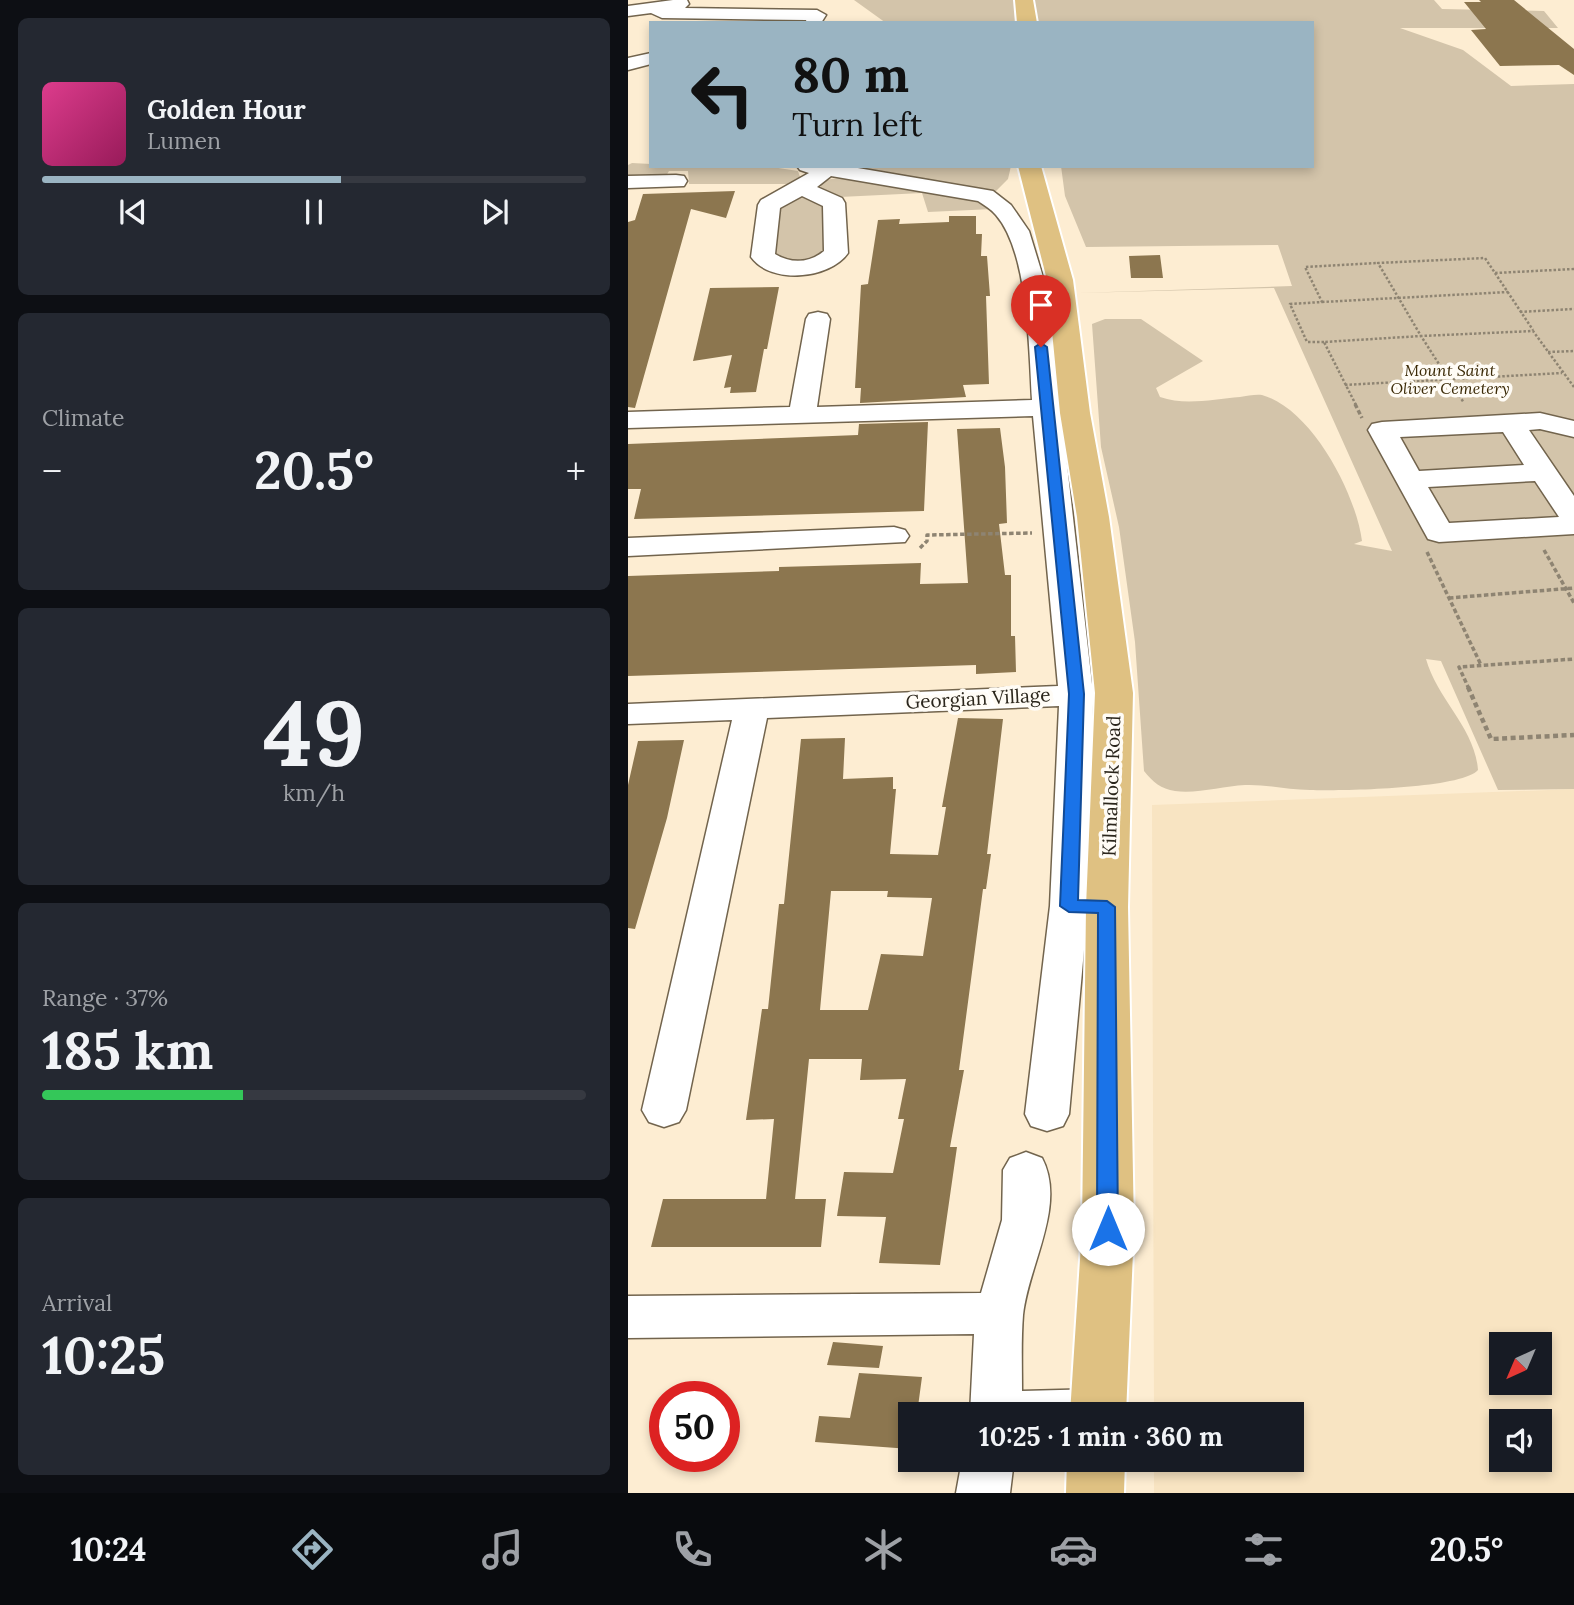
<!DOCTYPE html>
<html lang="en">
<head>
<meta charset="utf-8">
<style>
  body { margin:0; font-family:Lora,serif; background:#242831; color:#f1f3f6; height:100vh; display:flex; flex-direction:column; font-size:26px; white-space:nowrap }
  * { box-sizing:border-box; margin:0 }
  p { font-size:23px; color:#9ea1a6 }
  .icon { flex:none; width:38px; height:38px; fill:none; stroke:currentColor; stroke-width:2; stroke-linecap:round; stroke-linejoin:round }
  .map { position:relative; flex:1; overflow:hidden }
  .panel { display:flex; flex-direction:column; gap:18px; padding:18px; background:#0d0f14; width:628px }
  .panel>* { flex:none }
  .guide { position:absolute; left:21px; top:21px; width:665px; height:147px; border-radius:0px; box-shadow:0 4px 10px #0003; background:#9ab4c2; color:#111; overflow:hidden }
  .needle { width:46px; rotate:224deg }
  .buttons { position:absolute; left:861px; top:1332px; display:grid; gap:14px }
  .buttons a { display:grid; place-items:center; width:63px; height:63px; border-radius:0px; background:#171b24; box-shadow:0 4px 10px #0003; font-size:35px }
  .speed { position:absolute; left:21px; top:1381px; display:flex; gap:14px; font-size:35px; font-weight:700; text-align:center }
  .speed>* { display:grid; place-content:center; width:91px; height:91px; border-radius:50%; background:#171b24; box-shadow:0 4px 10px #0003; line-height:1 }
  .speed .limit { border:10px solid #d22; background:#fff; color:#111 }
  .pin { position:absolute; display:grid; place-items:center; width:60px; height:60px; color:#fff; margin:-72px -30px; border-radius:50% 50% 50% 0; rotate:-45deg; box-shadow:0 0 7px #0007 }
  .pin .icon { rotate:45deg }
  .me { position:absolute; width:77px; margin:-38px; rotate:0deg; stroke-linejoin:round; filter:drop-shadow(0 0 5px #0008) }
  .turn { display:flex; align-items:center; gap:24px; height:147px; padding:0 28px; font-size:32px }
  .turn .icon { width:91px; height:91px; stroke-width:2.5 }
  .turn b { display:block; font-size:49px; line-height:60px }
  .big { font-size:52px; font-weight:700; line-height:1.1 }
  .panel .tile { flex:1; display:flex; flex-direction:column; justify-content:center; gap:10px; min-width:0; padding:0 24px; border-radius:10px; background:#242831 }
  .panel .dial { align-items:center; gap:0 }
  .dial b { font-size:91px; line-height:1 }
  .song { display:flex; align-items:center; gap:21px }
  .cover { width:84px; height:84px; border-radius:10px; background:linear-gradient(135deg,hsl(330 70% 55%),hsl(330 70% 35%)) }
  .played { height:7px; border-radius:4px; background:linear-gradient(90deg,#9ab4c2 55%,#363941 55%) }
  .keys { display:flex; justify-content:space-around; direction:ltr }
  .heat { display:flex; justify-content:space-between; align-items:center; font-size:38px; direction:ltr }
  .charge { height:10px; border-radius:5px; background:linear-gradient(90deg,#34c759 37%,#363941 0) }
  .trip { position:absolute; left:270px; top:1402px; width:406px; height:70px; border-radius:0px; background:#171b24; box-shadow:0 4px 10px #0003; font-weight:700; line-height:70px; text-align:center }
  .menu { display:flex; height:112px; justify-content:space-around; align-items:center; background:#090b0e; color:#9ea1a6 }
  .menu .icon { width:49px; height:49px }
  .menu .current { color:#9ab4c2 }
  .menu b { font-size:32px; color:#f1f3f6 }
  main { display:flex; flex:1; min-height:0 }
  .map>svg:first-child { display:block }
  .built { fill:#f8e4c2; fill-rule:evenodd }
  .green { fill:#d3c4aa }
  .building { fill:#8c764f; fill-rule:evenodd }
  .lines { fill:none; stroke-linecap:round; stroke-linejoin:round }
  .minor-casing { stroke:#72644d; stroke-width:3 }
  .major-casing { stroke:#fff; stroke-width:4 }
  .path-far2 { stroke:#8e8472; stroke-width:2.5; stroke-dasharray:2.5 2; stroke-linecap:butt }
  .path-far1 { stroke:#8e8472; stroke-width:3.5; stroke-dasharray:4.5 2.5; stroke-linecap:butt }
  .path { stroke:#8e8472; stroke-width:4.5; stroke-dasharray:5 3.5; stroke-linecap:butt }
  .minor { fill:#fff; fill-rule:evenodd }
  .major { fill:#dfc182; fill-rule:evenodd }
  .route { fill:#1a73e8; stroke:#114b97; stroke-width:2 }
  .labels { text-anchor:middle; stroke-width:7; stroke-linejoin:round; paint-order:stroke }
  .far-park-label { font-size:16px; font-style:italic; fill:#3b2a07; stroke:#fffcf6 }
  .street-label { font-size:19px; fill:#2b261c; stroke:#fffcf6 }
</style>
</head>
<body>
<main>
<section class="panel">
<div class="tile">
<div class="song"><i class="cover"></i><div><b>Golden Hour</b><p>Lumen</p></div></div>
<div class="played"></div>
<div class="keys"><svg class="icon" aria-label="previous" viewBox="0 0 24 24"><path d="M18 5L8 12l10 7zM5 5v14"/></svg><svg class="icon" aria-label="pause" viewBox="0 0 24 24"><path d="M8 5v14M16 5v14"/></svg><svg class="icon" aria-label="next" viewBox="0 0 24 24"><path d="M6 5l10 7-10 7zM19 5v14"/></svg></div>
</div>
<div class="tile"><p>Climate</p>
<div class="heat"><a>−</a><b class="big">20.5°</b><a>+</a></div>
</div>
<div class="tile dial"><b>49</b><p>km/h</p></div>
<div class="tile"><p>Range · 37%</p><b class="big">185 km</b><div class="charge"></div></div>
<div class="tile"><p>Arrival</p><b class="big">10:25</b></div>
</section>
<div class="map">
<svg width="946" height="1493" viewBox="0 0 946 1493">
  <rect width="100%" height="100%" fill="#fdedd2"/>
  <path class="built" d="M946,789V1493H526V1460H663V1414H526L524,805ZM873,1344H912V1382H873ZM873,1421H912V1460H873Z"/>
  <path class="green" d="M226,0H806L814,9L916,11L930,28H772L835,50L883,86L946,84V789L870,790L813,661L798,659C809,699 847,728 850,770C834,789 711,791 682,790C660,790 638,784 617,785C595,786 569,794 547,791C533,789 525,782 516,771L507,642L491,527L473,447L464,324L477,319H513L575,361L528,388L532,397C557,406 586,399 612,397C619,396 628,394 634,395C684,409 728,494 734,541L726,544L764,551L646,288L449,293L664,286L650,245L458,247L437,196L433,166H684V23H258Z
    M4,163L23,164V166L144,167L170,171L172,177L164,184H61L60,171H41L38,176L0,177V165Z
    M211,166H383L380,179L365,194Z
    M223,177L355,201L365,209L300,212L294,193L212,197L193,189L192,183L203,179Z
    M171,196L190,199L199,205L195,257L172,263L144,258L149,203Z"/>
  <path class="building" d="M851,0H886L946,49V75L931,65L872,66L843,30L858,29L836,2H853Z
    M107,191L98,218L63,209L7,408L0,407V222L7,220L15,194Z
    M321,216H348V234H354L353,256H359L362,296H358L361,384L335,385L338,397L232,403L233,388H227L233,285L240,284L250,220L272,219L271,224L321,222Z
    M532,255L535,278H503L501,256Z
    M151,287L139,349H136L128,392L102,393L103,387L96,388L104,355L65,361L82,288Z
    M300,422L296,511L6,519L13,489H0V444L230,435L231,424Z
    M372,428L377,467L379,523L371,524L377,575H383V636H387L388,672L348,674V665L0,676V576L151,571V567L293,563L292,584L340,583L329,429Z
    M330,718L375,719L359,854H363L358,889H355L331,1070H336L322,1147H329L312,1265L251,1263L258,1217L209,1216L216,1172L265,1173L276,1119H270L278,1079L232,1080L234,1059H181L167,1199H198L193,1247H23L35,1199H138L146,1119L118,1120L134,1009H140L151,904H156L173,739L217,738L215,779L265,777V789H268L262,854L310,855L318,807H314ZM203,891H260L259,897L304,898L295,956L253,954L240,1010H192Z
    M56,740L39,818L7,929L0,928V785L10,741Z
    M205,1342L255,1346L251,1368L199,1365Z
    M231,1373L294,1377L289,1414H282V1449L187,1442L191,1416L222,1418Z"/>
  <g class="lines">
    <defs>
      <path id="minor" d="M45,0H59L61,4L57,8L189,10L198,15L193,23H179L178,20L34,18L23,13L0,16V6Z
        M23,53V64L0,70V58Z
        M169,166H218L365,191L383,205L401,231L419,290L464,684L484,687L489,694L484,701L465,704L460,906L441,1114L435,1126L419,1131L403,1126L397,1114L422,906L431,706L139,718L58,1110L51,1122L36,1127L21,1122L14,1110L104,720L0,724V704L430,686L405,416L0,428V412L162,407L178,319L181,314L190,312L199,314L202,319L189,407L404,400C401,351 401,253 368,215C363,209 356,205 350,201L203,176L189,187L214,198L217,203L220,253C202,279 143,285 123,257L130,205L133,200L181,173L172,170ZM174,196L195,206L196,251C182,263 163,264 147,254L152,208Z
        M48,175L56,176L59,181L56,186L0,188V176Z
        M912,413L946,421V437L912,429L901,430L946,496V534L811,542L800,539L740,430L744,424L754,422ZM875,432L896,465L791,471L772,437ZM907,481L931,517L821,523L800,487Z
        M266,527L277,530L281,536L277,542L0,556V538Z
        M398,1152L414,1158C439,1205 400,1266 395,1315C393,1340 394,1366 394,1391L470,1389L488,1395L496,1411L494,1414H342L346,1334L0,1338V1296L353,1293L374,1220L375,1170L382,1158Z
        M334,1460H386L382,1493H328Z"/>
      <path id="major" d="M387,0H405L409,23H389Z
        M390,166H413L445,280L462,413L481,517L505,693L500,907L506,1229L498,1414H442L454,1229L458,907L467,693L449,517L432,413L419,280Z
        M439,1460H497L496,1493H438Z"/>
    </defs>
    <use href="#minor" class="minor-casing"/>
    <use href="#major" class="major-casing"/>
    <path class="path-far2" d="M946,269L867,273L857,258L750,263L793,336L905,331L946,387
      M867,273L905,330
      M694,302L880,292
      M892,312L946,309
      M696,342H679L662,304L694,302L677,267L749,263
      M920,352L946,351
      M717,385L934,373
      M728,405L696,342L793,336L836,403"/>
    <path class="path-far1" d="M727,404L734,418
      M292,548L299,541V535L404,533
      M916,550L946,603
      M799,552L853,665
      M821,598L946,588
      M841,689L831,667L946,659"/>
    <path class="path" d="M840,687L863,739L946,735"/>
    <use href="#minor" class="minor"/>
    <use href="#major" class="major"/>
  </g>
  <path class="route" d="M413,343L419,347L456,694L450,900L479,901L487,907L490,1229L487,1235L480,1237L472,1235L469,1229L470,913L441,912L432,906L441,694L407,347Z"/>
  <g class="labels">
    <g class="far-park-label">
      <text x="822" y="376">Mount Saint<tspan x="822" dy="18">Oliver Cemetery</tspan></text>
    </g>
    <g class="street-label">
      <text transform="translate(350 698) rotate(-3)" y="7">Georgian Village</text>
      <text transform="translate(483 786) rotate(-88)" y="7">Kilmallock Road</text>
    </g>
  </g>
</svg>
<div class="buttons">
<a><svg class="needle" viewBox="-14 -14 28 28"><path d="M0-13l5 13h-10z" fill="#e53935"/><path d="M0 13l5-13h-10z" fill="#9ea1a6"/></svg></a>
<a><svg class="icon" aria-label="sound" viewBox="0 0 24 24"><path d="M4 9h4l5-4v14l-5-4H4zM17 9q2 3 0 6"/></svg></a>
</div>
<div class="speed"><div class="limit">50</div></div>
<div class="pin" style="left:413px;top:347px;background:#d93025"><svg class="icon" aria-label="arrive" viewBox="0 0 24 24"><path d="M6 21V4h12l-3 4 3 4H6"/></svg></div>
<svg class="me" style="left:480px;top:1229px" viewBox="-20 -20 40 40"><circle r="19" fill="#fff"/><path d="M0-13L10 11 0 6-10 11z" fill="#1a73e8"/></svg>
<div class="trip">10:25 · 1 min · 360 m</div>
<div class="guide">
<div class="turn"><svg class="icon" aria-label="left" viewBox="0 0 24 24"><path d="M17 20v-9H6M10 6l-5 5 5 5"/></svg><div><b>80 m</b>Turn left</div></div>
</div>
</div>
</main>
<nav class="menu">
<b>10:24</b>
<svg class="icon current" aria-label="directions" viewBox="0 0 24 24"><path d="M12 3l9 9-9 9-9-9zM9 14v-3h6M13 9l2 2-2 2"/></svg>
<svg class="icon" aria-label="music" viewBox="0 0 24 24"><path d="M9 18V5l10-2v13"/><circle cx="6" cy="18" r="3"/><circle cx="16" cy="16" r="3"/></svg>
<svg class="icon" aria-label="phone" viewBox="0 0 24 24"><path d="M5 4h4l2 5-3 2q2 4 5 5l2-3 5 2v4C11 20 4 13 5 4z"/></svg>
<svg class="icon" aria-label="climate" viewBox="0 0 24 24"><path d="M12 3v18M4 7l16 10M4 17L20 7"/></svg>
<svg class="icon" aria-label="car" viewBox="0 0 24 24"><path d="M5 17H2v-5l4-1 3-4h7l3 4 3 1v5h-3M9 17h6M6 11h13"/><circle cx="7" cy="17" r="2"/><circle cx="17" cy="17" r="2"/></svg>
<svg class="icon" aria-label="filters" viewBox="0 0 24 24"><path d="M4 7h16M4 17h16"/><circle cx="9" cy="7" r="2"/><circle cx="15" cy="17" r="2"/></svg>
<b>20.5°</b>
</nav>
</body>
</html>
